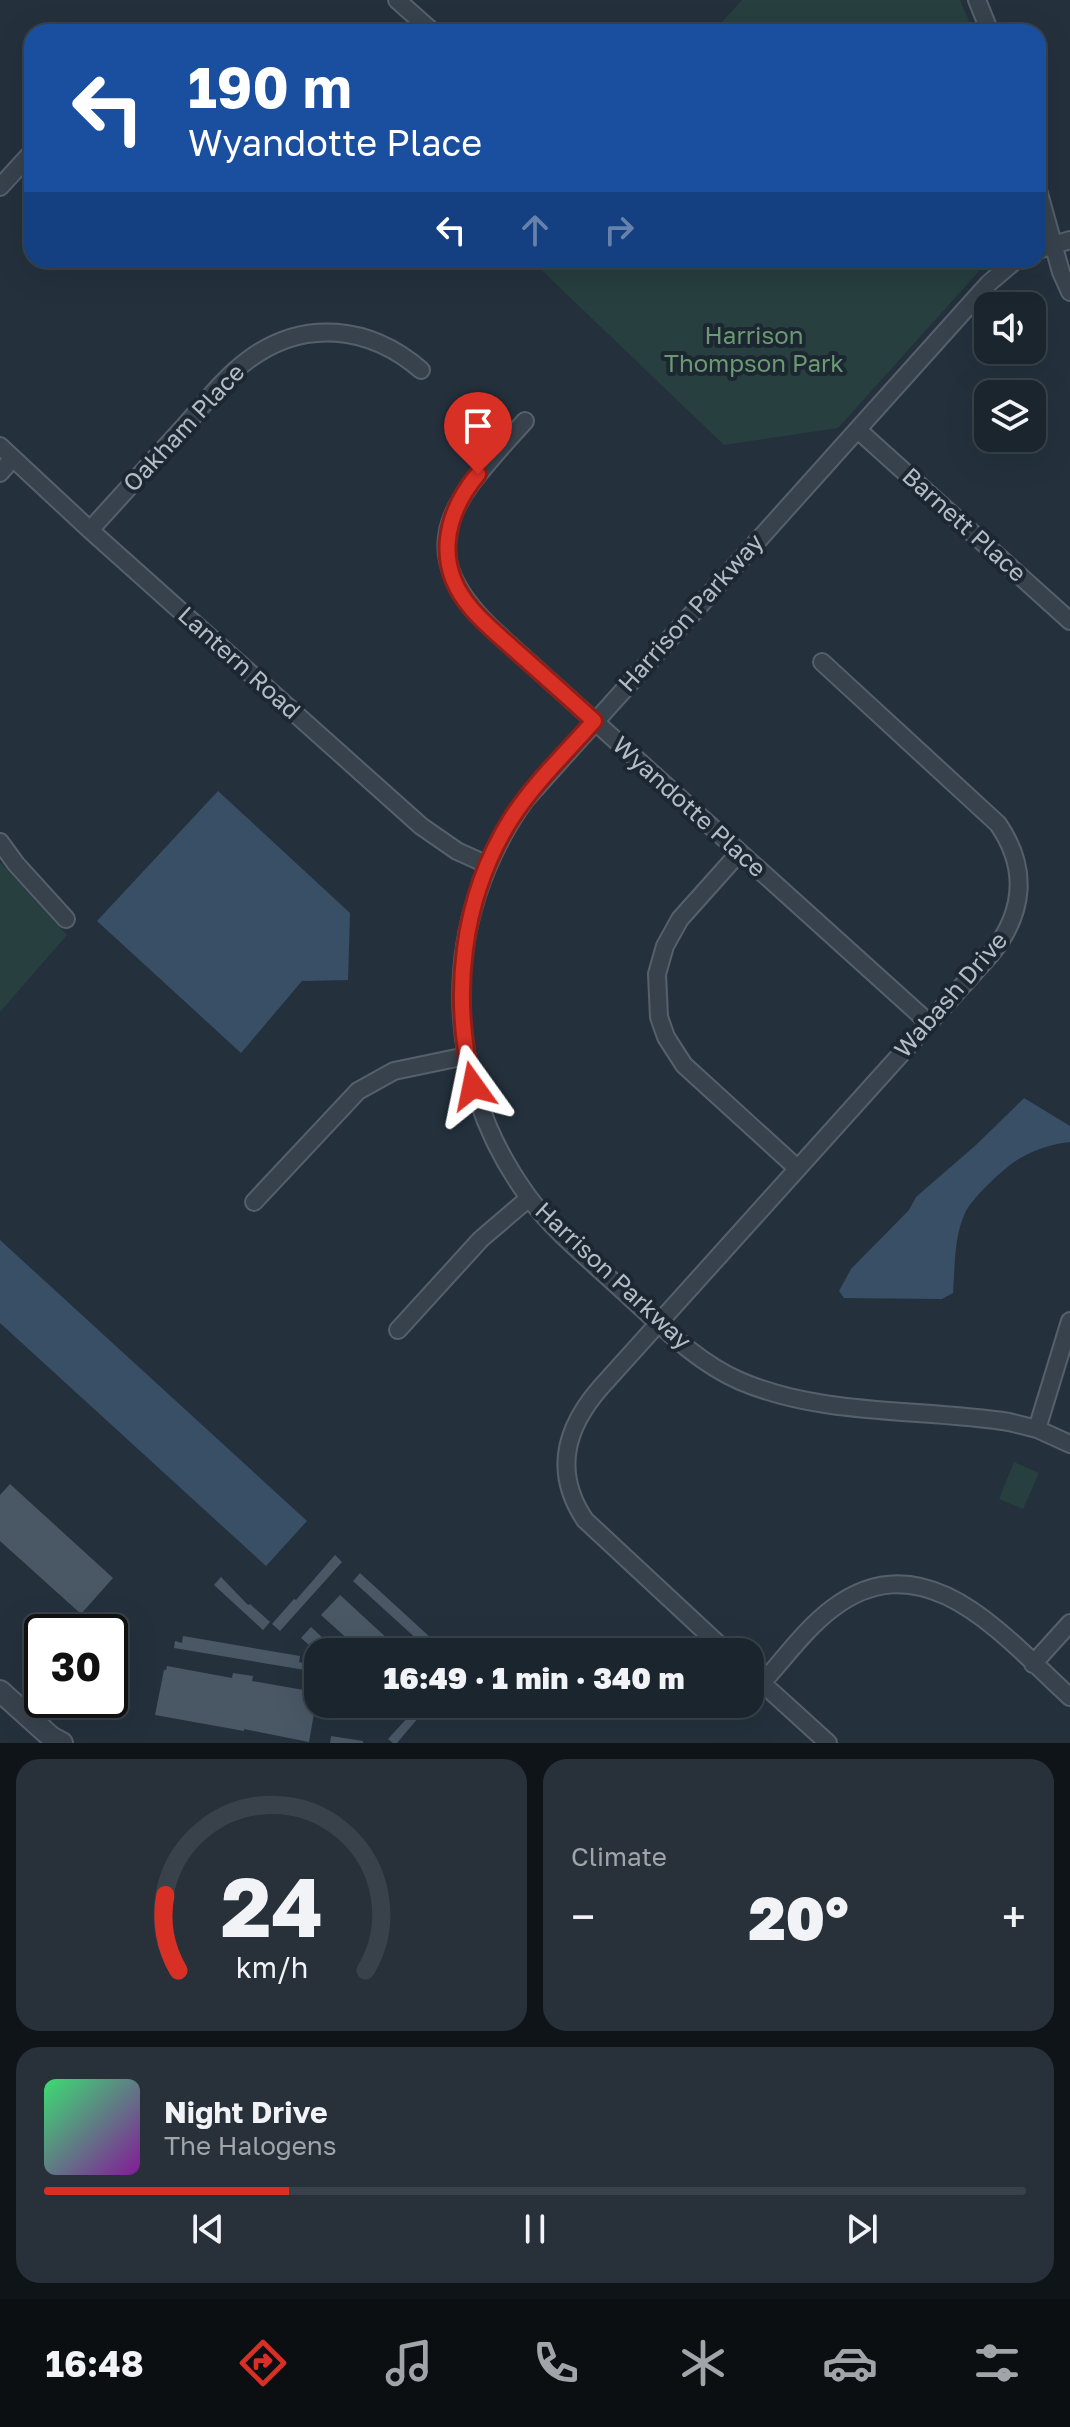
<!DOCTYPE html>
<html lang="en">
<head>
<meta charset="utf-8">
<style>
  body { margin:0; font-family:"Golos Text",sans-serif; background:#28313a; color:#f1f3f6; height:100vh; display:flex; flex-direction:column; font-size:30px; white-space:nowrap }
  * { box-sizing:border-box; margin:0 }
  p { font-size:26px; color:#a0a5aa }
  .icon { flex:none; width:44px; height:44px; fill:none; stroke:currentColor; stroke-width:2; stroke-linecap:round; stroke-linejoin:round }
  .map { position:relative; height:1743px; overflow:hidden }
  .sheet { display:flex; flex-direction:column; gap:16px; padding:16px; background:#0f1419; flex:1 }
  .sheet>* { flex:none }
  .banner { position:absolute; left:24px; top:24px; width:1022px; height:244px; border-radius:24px; box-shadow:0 8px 32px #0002,0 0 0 2px #39424a; background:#1a4fa0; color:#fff; overflow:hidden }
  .fabs { position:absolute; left:974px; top:292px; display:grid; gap:16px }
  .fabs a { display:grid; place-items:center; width:72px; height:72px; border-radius:16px; background:#1b252e; box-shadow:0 8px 32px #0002,0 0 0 2px #39424a; font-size:40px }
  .speed { position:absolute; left:24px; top:1614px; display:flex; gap:16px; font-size:40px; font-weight:700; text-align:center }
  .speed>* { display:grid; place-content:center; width:104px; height:104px; border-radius:50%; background:#1b252e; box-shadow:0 8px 32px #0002,0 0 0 2px #39424a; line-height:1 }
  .speed .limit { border:4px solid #111; border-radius:12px; background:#fff; color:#111 }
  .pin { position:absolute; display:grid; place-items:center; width:68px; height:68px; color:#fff; margin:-82px -34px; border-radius:50% 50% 50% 0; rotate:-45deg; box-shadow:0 0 8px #0007 }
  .pin .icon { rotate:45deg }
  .me { position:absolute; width:88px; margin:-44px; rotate:348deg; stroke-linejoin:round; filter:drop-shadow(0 0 6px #0008) }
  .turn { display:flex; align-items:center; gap:28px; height:168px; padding:0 32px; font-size:36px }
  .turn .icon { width:104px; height:104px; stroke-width:2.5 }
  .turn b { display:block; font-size:56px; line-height:68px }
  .lanes { display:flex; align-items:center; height:76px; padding:0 32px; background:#0003; justify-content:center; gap:40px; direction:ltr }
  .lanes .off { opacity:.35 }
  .big { font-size:60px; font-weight:800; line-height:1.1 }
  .sheet .tile { flex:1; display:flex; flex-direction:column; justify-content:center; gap:12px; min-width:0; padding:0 28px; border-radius:24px; background:#28313a }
  .sheet .dial { align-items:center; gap:0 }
  .dial svg { height:208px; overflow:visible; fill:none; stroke:#39424a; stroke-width:7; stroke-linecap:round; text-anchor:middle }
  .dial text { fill:#f1f3f6; stroke:none }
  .song { display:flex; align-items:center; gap:24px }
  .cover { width:96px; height:96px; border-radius:12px; background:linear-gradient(135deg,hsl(140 70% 55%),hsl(290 70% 35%)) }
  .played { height:8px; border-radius:4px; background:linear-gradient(90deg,#d93025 25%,#39424a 25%) }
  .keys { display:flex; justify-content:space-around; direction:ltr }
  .heat { display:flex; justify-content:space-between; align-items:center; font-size:44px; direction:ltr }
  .sheet .tiles { flex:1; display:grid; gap:16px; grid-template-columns:1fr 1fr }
  .tile:last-child { grid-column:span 2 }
  .trip { position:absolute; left:304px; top:1638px; width:460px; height:80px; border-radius:24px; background:#1b252e; box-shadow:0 8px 32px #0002,0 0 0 2px #39424a; font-weight:800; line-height:80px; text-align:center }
  .tab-bar { display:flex; height:128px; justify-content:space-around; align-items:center; background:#0b0f12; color:#a0a5aa }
  .tab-bar .icon { width:56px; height:56px }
  .tab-bar .active { color:#d93025 }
  .tab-bar b { font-size:36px; color:#f1f3f6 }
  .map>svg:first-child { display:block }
  .green { fill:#273f3f }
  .water { fill:#394f66 }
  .building { fill:#4a5866 }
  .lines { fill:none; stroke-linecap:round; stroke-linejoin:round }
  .minor-casing { stroke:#56606b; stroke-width:20 }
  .tertiary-casing { stroke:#56606b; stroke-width:24 }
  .minor { stroke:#38424d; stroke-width:16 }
  .tertiary { stroke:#38424d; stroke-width:20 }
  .route-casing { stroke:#8d1f18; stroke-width:20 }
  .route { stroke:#d93025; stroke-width:14 }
  .labels { text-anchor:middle; stroke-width:8; stroke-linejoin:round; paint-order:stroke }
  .park-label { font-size:24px; fill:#6a9972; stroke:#1d2732 }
  .street-label { font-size:24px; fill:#b3bdc8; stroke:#1d2732 }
</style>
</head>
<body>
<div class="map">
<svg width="1070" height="1743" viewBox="0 0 1070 1743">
  <rect width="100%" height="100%" fill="#24313d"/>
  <path class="green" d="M742,0H960L974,32H713Z
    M531,260H989L838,428L724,445Z
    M0,862L67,935L0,1012Z
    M1014,1462L1039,1473L1023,1509L999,1499Z"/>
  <path class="water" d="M218,791L350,913L348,980L302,981L241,1053L97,921Z
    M1024,1098L1070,1126V1142C1054,1143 1031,1151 1017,1160C1003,1169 972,1198 965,1213C954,1237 955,1266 953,1293L942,1299L844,1298L839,1291L851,1269L909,1210L916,1197L976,1145Z
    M0,1240L307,1521L266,1566L0,1323Z"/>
  <path class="building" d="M10,1484L113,1578L81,1614L0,1541V1495Z
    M335,1555L342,1562L280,1631L272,1624L294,1599L296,1600Z
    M360,1573L443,1649L440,1652H431L353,1581Z
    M221,1577L248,1605L250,1604L270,1622L263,1630L214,1585Z
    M340,1595L402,1652H362L321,1615Z
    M311,1627L338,1652H317L301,1638Z
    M183,1636L300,1656L299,1662L306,1664L305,1670L174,1648L175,1641L182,1643Z
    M167,1666L232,1678L233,1673L253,1676L252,1681L315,1692L314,1696L317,1697L309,1742L244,1729V1731L155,1715L164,1670H166Z
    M420,1704H430L397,1743H393L388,1739Z
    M331,1736L363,1741V1743H330Z"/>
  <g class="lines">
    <defs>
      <path id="minor" d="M397,0L433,32
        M977,0L990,32
        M0,187L32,152
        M1038,190L1061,272L1070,292
        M1038,250L1070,240
        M1016,260L989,283L526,799C439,919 440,1075 527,1195C553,1231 589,1259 621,1289C658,1322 694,1361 740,1381C825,1417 920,1408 1009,1422L1037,1429L1070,1444
        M525,421C456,498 402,547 499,635L929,1023
        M858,430L1070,621
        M0,446L90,530L421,826L457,851L488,865
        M0,473L13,458
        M90,530C120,497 150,464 180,431C202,407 222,379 248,360C304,318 370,326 421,370
        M0,842L16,864L66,919
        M739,853L680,919L665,946L657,974L659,1017L666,1037L684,1065L797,1168
        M254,1202L358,1091L394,1071L466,1056
        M398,1330L481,1239L529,1198
        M1037,1429L1070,1321
        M727,1652L585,1520C553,1472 565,1428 601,1387L991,954C1024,913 1029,869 998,824L822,662
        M1033,1664L1070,1623
        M750,1672L828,1743
        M762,1683C784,1659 806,1628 833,1608C926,1538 1006,1639 1070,1697"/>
      <path id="tertiary" d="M0,1691L51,1737L62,1743"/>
    </defs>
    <use href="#minor" class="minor-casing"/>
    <use href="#tertiary" class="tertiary-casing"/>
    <use href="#minor" class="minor"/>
    <use href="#tertiary" class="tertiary"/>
  </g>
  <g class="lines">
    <defs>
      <path id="route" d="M473,1086C451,996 461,899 511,819C534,783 566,753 594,721C568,697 542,674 516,651C501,637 484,624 471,608C434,565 444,515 478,474"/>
    </defs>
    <use href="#route" class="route-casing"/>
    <use href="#route" class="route"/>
  </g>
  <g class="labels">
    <g class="park-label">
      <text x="754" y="344">Harrison<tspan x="754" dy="28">Thompson Park</tspan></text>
    </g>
    <g class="street-label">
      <text transform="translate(184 428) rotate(-47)" y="8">Oakham Place</text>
      <text transform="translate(964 525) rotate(42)" y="8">Barnett Place</text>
      <text transform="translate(691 613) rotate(-48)" y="8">Harrison Parkway</text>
      <text transform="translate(239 663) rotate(42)" y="8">Lantern Road</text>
      <text transform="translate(689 807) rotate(42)" y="8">Wyandotte Place</text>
      <text transform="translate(951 995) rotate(-49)" y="8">Wabash Drive</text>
      <text transform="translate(613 1276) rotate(43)" y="8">Harrison Parkway</text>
    </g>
  </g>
</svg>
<div class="fabs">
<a><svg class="icon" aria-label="sound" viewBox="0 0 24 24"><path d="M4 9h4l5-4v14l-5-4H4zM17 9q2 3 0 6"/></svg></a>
<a><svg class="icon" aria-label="layers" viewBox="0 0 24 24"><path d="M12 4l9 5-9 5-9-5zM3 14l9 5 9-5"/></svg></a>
</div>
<div class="speed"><div class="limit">30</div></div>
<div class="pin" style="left:478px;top:474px;background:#d93025"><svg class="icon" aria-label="arrive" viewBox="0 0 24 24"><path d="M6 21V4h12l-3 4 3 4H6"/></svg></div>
<svg class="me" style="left:473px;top:1086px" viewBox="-20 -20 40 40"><path d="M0-17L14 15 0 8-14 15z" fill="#d93025" stroke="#fff" stroke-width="4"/></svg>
<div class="trip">16:49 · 1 min · 340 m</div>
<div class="banner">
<div class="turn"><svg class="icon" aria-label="left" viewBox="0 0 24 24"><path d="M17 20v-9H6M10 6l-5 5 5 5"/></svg><div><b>190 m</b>Wyandotte Place</div></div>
<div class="lanes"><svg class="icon" aria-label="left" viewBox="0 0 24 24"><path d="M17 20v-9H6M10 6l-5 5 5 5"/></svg><svg class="icon off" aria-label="ahead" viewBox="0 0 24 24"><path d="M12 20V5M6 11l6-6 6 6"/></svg><svg class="icon off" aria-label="right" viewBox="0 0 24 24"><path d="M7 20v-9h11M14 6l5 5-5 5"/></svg></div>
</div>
</div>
<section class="sheet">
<div class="tiles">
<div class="tile dial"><svg viewBox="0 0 100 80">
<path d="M14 69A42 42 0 1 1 86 69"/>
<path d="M14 69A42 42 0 0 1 9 40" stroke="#d93025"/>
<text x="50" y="56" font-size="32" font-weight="700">24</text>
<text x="50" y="72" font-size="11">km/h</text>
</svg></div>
<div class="tile"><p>Climate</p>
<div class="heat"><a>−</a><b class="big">20°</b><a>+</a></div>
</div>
<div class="tile">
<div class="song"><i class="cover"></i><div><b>Night Drive</b><p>The Halogens</p></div></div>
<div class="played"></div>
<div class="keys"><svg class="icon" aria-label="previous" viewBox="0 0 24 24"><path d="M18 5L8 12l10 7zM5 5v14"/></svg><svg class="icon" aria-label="pause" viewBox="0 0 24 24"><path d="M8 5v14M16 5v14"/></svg><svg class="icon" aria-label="next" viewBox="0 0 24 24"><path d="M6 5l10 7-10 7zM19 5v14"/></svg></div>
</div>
</div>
</section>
<nav class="tab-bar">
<b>16:48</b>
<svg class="icon active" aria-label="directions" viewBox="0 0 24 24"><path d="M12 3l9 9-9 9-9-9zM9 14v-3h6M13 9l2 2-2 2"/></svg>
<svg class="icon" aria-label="music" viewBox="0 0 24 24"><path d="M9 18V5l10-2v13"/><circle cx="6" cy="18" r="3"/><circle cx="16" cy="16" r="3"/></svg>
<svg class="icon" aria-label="phone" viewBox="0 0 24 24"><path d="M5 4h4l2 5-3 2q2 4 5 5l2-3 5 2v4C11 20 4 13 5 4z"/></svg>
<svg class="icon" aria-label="climate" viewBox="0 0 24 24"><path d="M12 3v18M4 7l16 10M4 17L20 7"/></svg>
<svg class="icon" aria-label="car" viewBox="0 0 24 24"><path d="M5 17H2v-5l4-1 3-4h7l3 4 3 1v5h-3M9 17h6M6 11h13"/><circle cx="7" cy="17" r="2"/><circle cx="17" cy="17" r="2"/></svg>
<svg class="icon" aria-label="filters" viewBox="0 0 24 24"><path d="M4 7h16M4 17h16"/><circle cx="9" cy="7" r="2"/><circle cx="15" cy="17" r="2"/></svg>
</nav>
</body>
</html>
